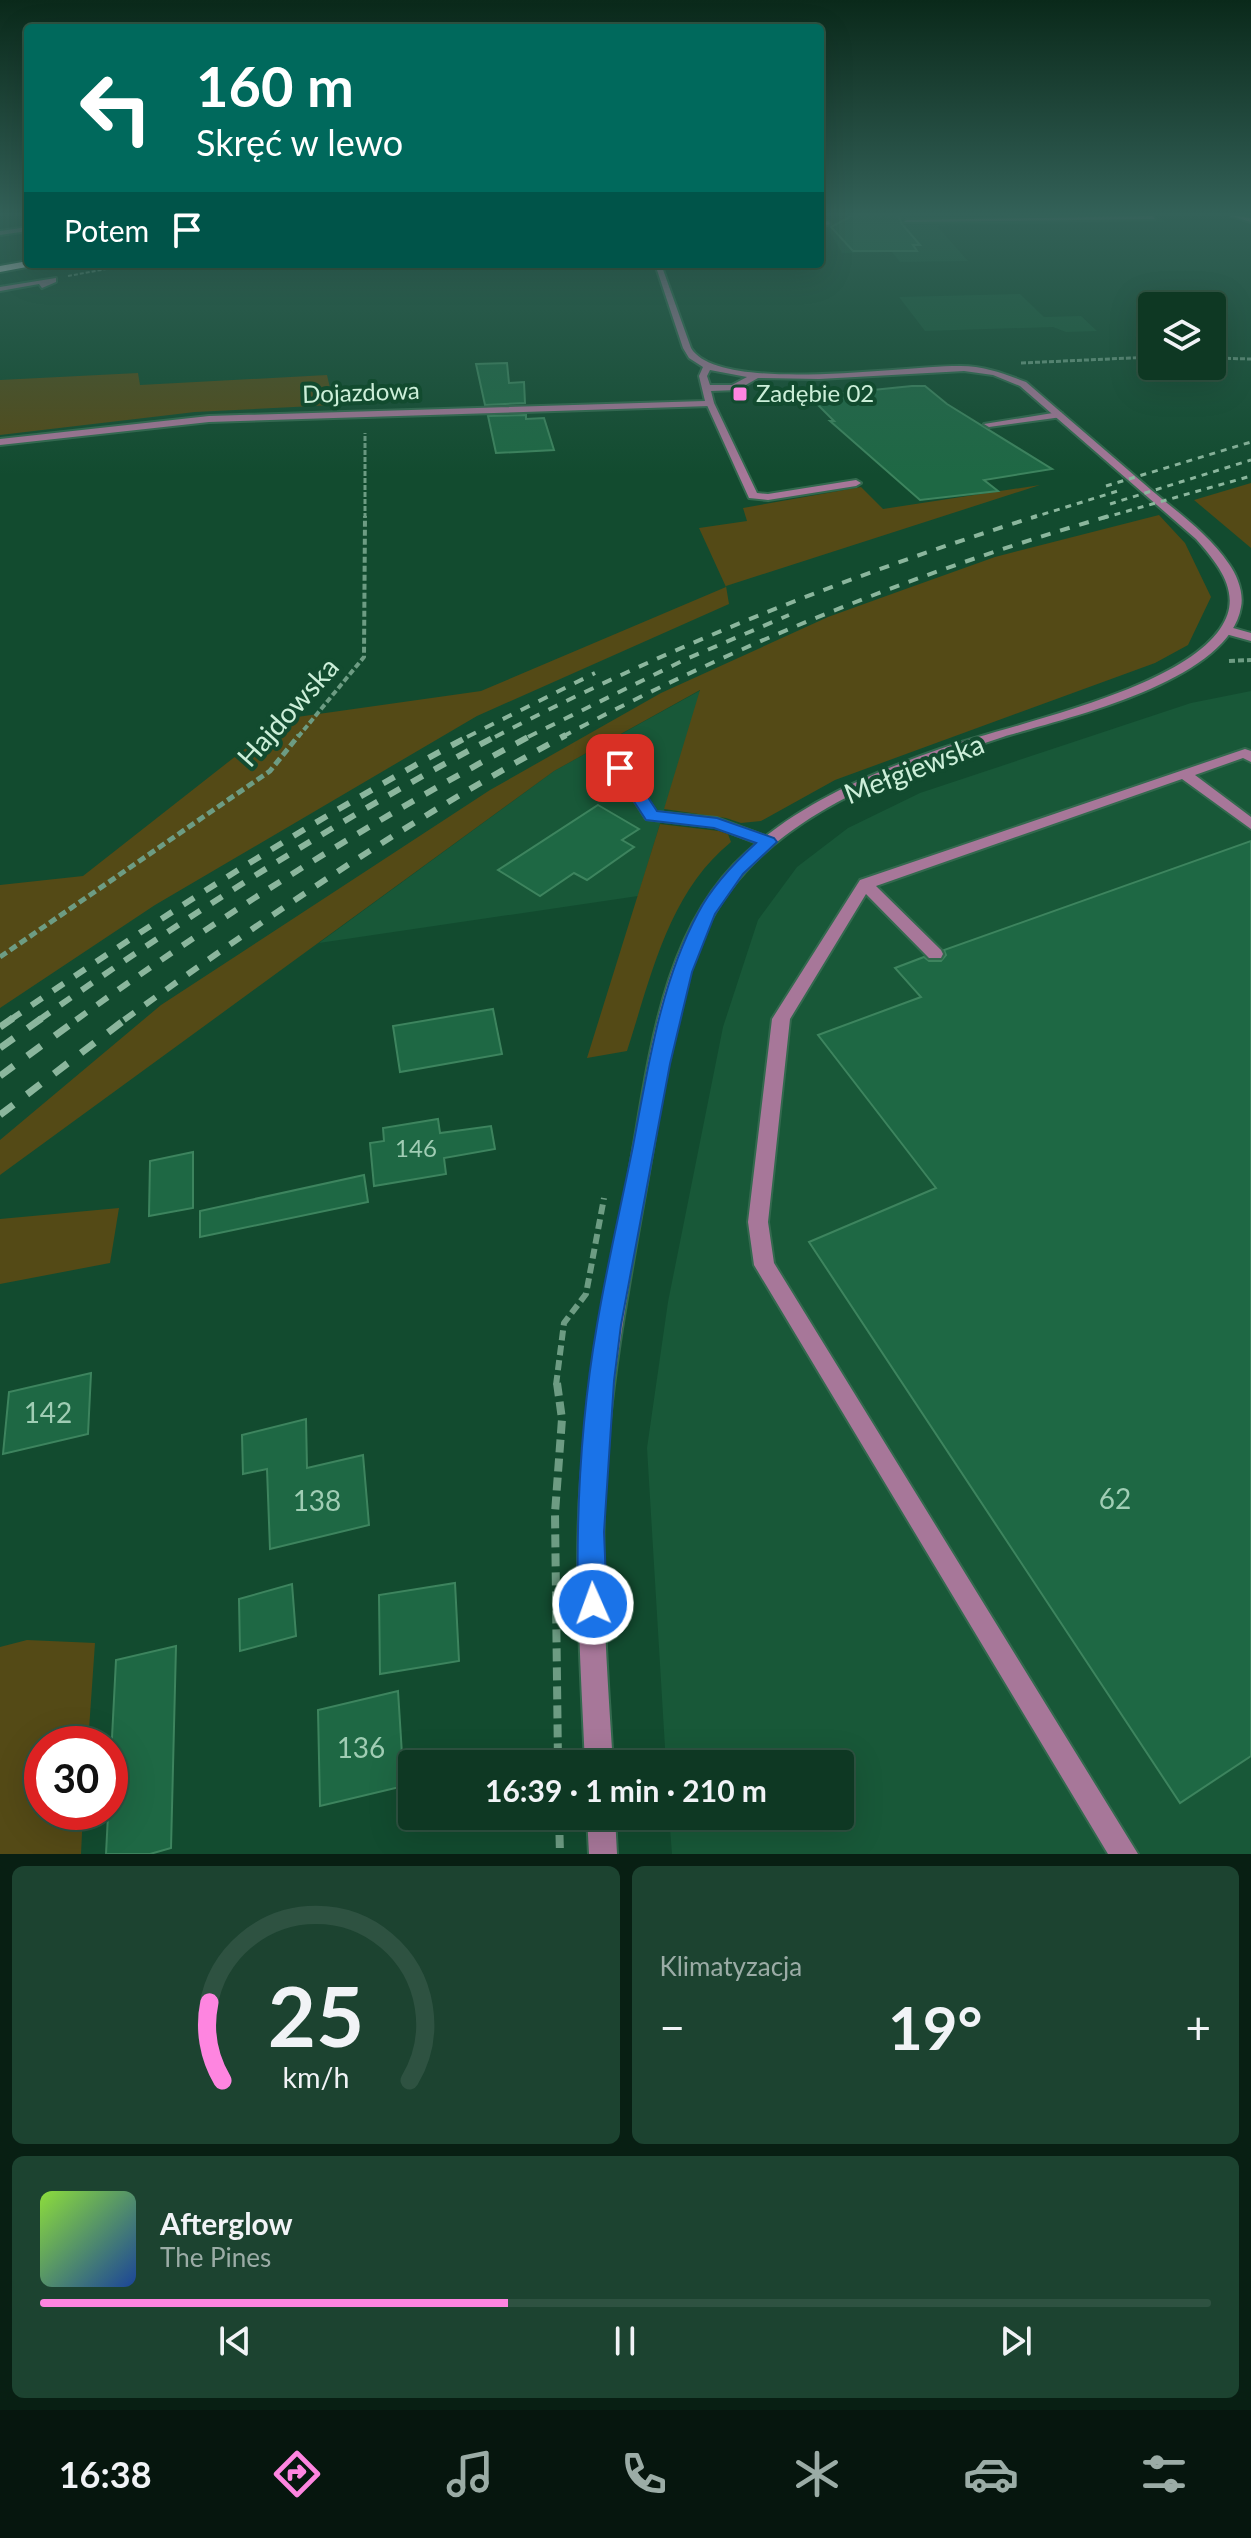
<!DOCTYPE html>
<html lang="pl">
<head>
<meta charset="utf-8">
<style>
  body { margin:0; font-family:Lato,sans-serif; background:#1c4330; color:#f1f3f6; height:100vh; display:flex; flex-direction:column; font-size:30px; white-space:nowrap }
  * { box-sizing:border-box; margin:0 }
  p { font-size:26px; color:#9baca6 }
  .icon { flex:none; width:44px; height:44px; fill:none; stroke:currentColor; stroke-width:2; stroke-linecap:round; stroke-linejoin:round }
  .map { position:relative; height:1854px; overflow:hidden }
  .drawer { display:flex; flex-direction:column; gap:12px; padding:12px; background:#081f13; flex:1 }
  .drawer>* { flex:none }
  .hud { position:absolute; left:24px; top:24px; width:800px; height:244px; border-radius:8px; box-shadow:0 8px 32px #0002,0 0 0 2px #2e5241; background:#00695c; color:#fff; overflow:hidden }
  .buttons { position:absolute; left:1138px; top:292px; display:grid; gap:16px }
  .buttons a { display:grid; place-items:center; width:88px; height:88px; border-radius:8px; background:#0e3823; box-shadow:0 8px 32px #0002,0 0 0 2px #2e5241; font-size:40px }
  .speed { position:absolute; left:24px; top:1726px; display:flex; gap:16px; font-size:40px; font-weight:700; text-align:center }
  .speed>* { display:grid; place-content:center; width:104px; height:104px; border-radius:50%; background:#0e3823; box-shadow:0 8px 32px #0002,0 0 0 2px #2e5241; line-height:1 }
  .speed .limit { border:12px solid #d22; background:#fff; color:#111 }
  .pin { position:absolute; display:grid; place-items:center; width:68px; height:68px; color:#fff; margin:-34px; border-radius:16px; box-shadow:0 4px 12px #0006 }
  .me { position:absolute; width:88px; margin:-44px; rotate:358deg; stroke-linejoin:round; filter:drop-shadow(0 0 6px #0008) }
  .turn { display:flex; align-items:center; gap:28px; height:168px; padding:0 40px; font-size:36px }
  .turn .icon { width:104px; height:104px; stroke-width:2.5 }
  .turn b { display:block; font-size:56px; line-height:68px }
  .then { display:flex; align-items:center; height:76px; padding:0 40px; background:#0003; gap:16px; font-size:30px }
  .big { font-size:60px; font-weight:700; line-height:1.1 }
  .drawer .tile { flex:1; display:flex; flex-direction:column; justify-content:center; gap:12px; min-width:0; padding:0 28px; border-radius:12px; background:#1c4330 }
  .drawer .dial { align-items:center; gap:0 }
  .dial svg { height:208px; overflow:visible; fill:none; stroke:#2e5241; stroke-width:7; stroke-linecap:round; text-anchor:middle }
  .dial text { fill:#f1f3f6; stroke:none }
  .song { display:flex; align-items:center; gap:24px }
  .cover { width:96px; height:96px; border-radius:12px; background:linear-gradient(135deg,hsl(90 70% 55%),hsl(220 70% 35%)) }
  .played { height:8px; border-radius:4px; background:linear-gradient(90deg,#fe85e0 40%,#2e5241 40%) }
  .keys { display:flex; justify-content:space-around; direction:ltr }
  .heat { display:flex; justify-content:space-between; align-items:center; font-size:44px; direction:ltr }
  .drawer .tiles { flex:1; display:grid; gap:12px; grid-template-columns:1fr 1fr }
  .tile:last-child { grid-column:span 2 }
  .trip { position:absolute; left:398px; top:1750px; width:456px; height:80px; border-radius:8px; background:#0e3823; box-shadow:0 8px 32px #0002,0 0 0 2px #2e5241; font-weight:700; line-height:80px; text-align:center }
  .menu { display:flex; height:128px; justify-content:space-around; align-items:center; background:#06160e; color:#9baca6 }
  .menu .icon { width:56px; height:56px }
  .menu .current { color:#fe85e0 }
  .menu b { font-size:36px; color:#f1f3f6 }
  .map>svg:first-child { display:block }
  .built { fill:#185838 }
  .green { fill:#544a16 }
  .building { fill:#1e6844; stroke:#3d845e; stroke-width:2 }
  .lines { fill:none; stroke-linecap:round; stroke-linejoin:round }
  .lane-casing { stroke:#33694e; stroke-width:4 }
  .street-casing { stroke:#33694e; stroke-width:4 }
  .highway-casing { stroke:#33694e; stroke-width:4 }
  .path-far5 { stroke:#6d9c83; stroke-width:2; stroke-dasharray:4 2; stroke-linecap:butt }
  .path-far4 { stroke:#6d9c83; stroke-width:3; stroke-dasharray:5 2; stroke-linecap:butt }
  .path-far3 { stroke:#6d9c83; stroke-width:4; stroke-dasharray:6 3; stroke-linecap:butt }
  .path-far2 { stroke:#6d9c83; stroke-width:5; stroke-dasharray:8 4; stroke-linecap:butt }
  .path-far1 { stroke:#6d9c83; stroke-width:6; stroke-dasharray:10 5; stroke-linecap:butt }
  .path { stroke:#6d9c83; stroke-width:8; stroke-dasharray:13 6; stroke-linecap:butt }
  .lane { fill:#a77799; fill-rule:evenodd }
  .street { fill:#a77799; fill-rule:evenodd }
  .highway { fill:#fee6f6; fill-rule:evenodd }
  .rail-far3 { stroke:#8bb69d; stroke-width:3; stroke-dasharray:6 6; stroke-linecap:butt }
  .rail-far2 { stroke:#8bb69d; stroke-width:4; stroke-dasharray:10 10; stroke-linecap:butt }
  .rail-far1 { stroke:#8bb69d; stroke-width:6; stroke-dasharray:13 13; stroke-linecap:butt }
  .rail { stroke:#8bb69d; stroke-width:7; stroke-dasharray:17 17; stroke-linecap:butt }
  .route { fill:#1a73e8; stroke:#114b97; stroke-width:2 }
  .poi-dot { fill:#fe85e0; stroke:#124b2f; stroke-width:3 }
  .labels { text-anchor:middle; stroke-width:8; stroke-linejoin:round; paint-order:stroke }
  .far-street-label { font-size:24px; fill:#ccefd9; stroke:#124b2f }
  .far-poi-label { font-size:24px; fill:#ccefd9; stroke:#124b2f; text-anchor:start }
  .number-label { font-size:24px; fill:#a0cdb4 }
  .street-label { font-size:28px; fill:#ccefd9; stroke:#124b2f }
  .near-number-label { font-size:28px; fill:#a0cdb4 }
</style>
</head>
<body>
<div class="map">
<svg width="1251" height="1854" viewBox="0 0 1251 1854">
  <rect width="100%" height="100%" fill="#124b2f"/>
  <path class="built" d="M820,215H1156L1166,222L937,226L968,261L900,262L892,252L842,253Z
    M1020,294L1044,317L1081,316L1097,331L1066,332L1053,327L925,331L899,297Z
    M701,690L638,896L319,943L554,771Z
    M1251,691V1854H672L669,1816H840V1764H666L647,1448L668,1302L723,1027L758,920L797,867L848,828L920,793L1191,703Z"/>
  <path class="green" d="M138,373L140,385L327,375L334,405L195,412L0,435V380Z
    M1251,483V548L1194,500Z
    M1040,485L726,586L729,604L477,716L155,905L0,1008V885L83,876L283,719L481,691L726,587L699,528L747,521L743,508L861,487L883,509Z
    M1159,515L1185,543L1211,597L1188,645L1155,663L835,780L761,821L741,823L726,818L664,809L700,690L554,771L0,1175V1140L161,1005L490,790L661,693L828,617L900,591L995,557Z
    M660,824L719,831L728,834L731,842C668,893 651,977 627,1051L587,1058Z
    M119,1208L110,1263L0,1284V1219Z
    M27,1640L95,1643L88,1744H42V1812H83L81,1854H0V1647Z"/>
  <path class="building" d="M853,215H898L902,224L920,245H913L917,251H853L831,227Z
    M507,363L509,383L524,382L525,403L485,405L476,364Z
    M912,386H925L947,404L1052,469L984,480L998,491L920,500L830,421H834L815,402L839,399L833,394Z
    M526,415V419L544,418L554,450L496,453L488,416Z
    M598,805L639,829L622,840L634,847L587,880L574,873L540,896L498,870Z
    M1251,841V1756L1180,1803L809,1242L936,1188L818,1035L921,997L895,968L924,957L929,961H941L946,955L944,950Z
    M493,1009L502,1054L400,1072L393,1026Z
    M438,1119L440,1133L491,1126L495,1149L444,1158L446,1174L374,1186L370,1143L384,1141L383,1128Z
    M193,1152V1208L149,1216L150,1161Z
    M364,1175L368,1202L200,1237V1211Z
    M91,1373L88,1434L3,1454L9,1392Z
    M306,1419L307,1468L363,1455L369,1525L270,1549L267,1469L243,1474L242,1435Z
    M455,1583L459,1661L380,1674L379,1595Z
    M292,1584L296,1636L240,1651L239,1599Z
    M176,1646L171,1848L150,1854H106L116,1660Z
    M398,1691L404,1786L320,1806L318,1710Z"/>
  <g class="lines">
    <defs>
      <path id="lane" d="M1153,216L1155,219L904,222L907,220Z
        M828,221L830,224L820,227V223Z
        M56,278V282L42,288L39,284L0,291V287Z
        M710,400L714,403L757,493L768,494L856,480L861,483L856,486L768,500L749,498L706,403Z
        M1059,412L1062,413V417L989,427L984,424Z
        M1226,626L1251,633V641L1222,633L1220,630Z
        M1245,749L1251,751V762L1243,758L1195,775L1251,817V829L1182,779L876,886L941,950L943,954L941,958H929L866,894L790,1019L768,1222L774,1263L1138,1854H1108L754,1265L748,1222L772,1019L860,880Z
        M620,764L625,765L656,812L717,818L773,839L775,842L768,847L715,827L646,819L613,768Z"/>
      <path id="street" d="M1230,215L1251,218V222L1231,216Z
        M28,227V231L0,235V231Z
        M655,264H661L691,348C719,395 908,365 961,366C984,366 1005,374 1026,382C1067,418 1109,453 1150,489C1177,512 1209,534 1229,564C1237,575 1244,593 1241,607C1229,682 1065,718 1003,737C969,748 934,760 900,773C838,798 771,835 730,890C676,962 667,1063 653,1149C634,1260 611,1370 605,1482C600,1576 607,1670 613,1764H585C581,1669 574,1574 581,1479C590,1374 612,1271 630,1167C649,1061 661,929 746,853C800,803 871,773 940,749C1012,724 1177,691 1220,629C1244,595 1219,565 1196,539L1020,386L993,375L964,371L819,379L758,378L737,390L711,391L714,403L710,406L209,422L0,445V439L209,416L705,401L699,376L703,367L689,358L683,348ZM710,370L747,377L732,385H710L707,376Z
        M587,1816H615L617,1854H589Z"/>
      <path id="highway" d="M28,261V264H33L32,266L0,272V266Z"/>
    </defs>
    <use href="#lane" class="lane-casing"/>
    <use href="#street" class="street-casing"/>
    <use href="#highway" class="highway-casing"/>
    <path class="path-far5" d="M68,276L112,268L113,264"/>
    <path class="path-far4" d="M1212,358L1251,359
      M1021,363L1152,357
      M365,518V433"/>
    <path class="path-far3" d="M1229,661L1251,660
      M298,737L364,657L365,516"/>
    <path class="path-far2" d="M0,957L270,771L299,735"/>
    <path class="path-far1" d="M556,1385L564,1323L586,1294L604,1198"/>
    <path class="path" d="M557,1383L562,1419L555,1513L558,1764
      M559,1816L560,1854"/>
    <use href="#lane" class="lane"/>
    <use href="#street" class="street"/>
    <use href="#highway" class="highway"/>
    <path class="rail-far3" d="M1106,486L1251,442
      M1110,504L1251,460
      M1031,518L1121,490
      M1103,518L1251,476"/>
    <path class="rail-far2" d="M467,737L595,673
      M495,737C669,646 850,575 1037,516
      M528,737L684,660L789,615
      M562,737C739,643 917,572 1109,516"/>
    <path class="rail-far1" d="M10,1020C159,918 311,820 471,735
      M39,1020C186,916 339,819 498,735
      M76,1020C221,915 374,819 532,735
      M124,1020C266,917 411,818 566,735"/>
    <path class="rail" d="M0,1027L13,1018
      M0,1048L42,1018
      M0,1076L79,1018
      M0,1115L127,1018"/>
  </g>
  <linearGradient id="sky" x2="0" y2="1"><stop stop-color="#0a291a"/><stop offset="0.45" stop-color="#336158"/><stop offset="1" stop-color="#336158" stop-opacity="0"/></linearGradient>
  <rect width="1251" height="475" fill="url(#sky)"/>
  <path class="route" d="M620,763L626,764L657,811L717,818L774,838L777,842L743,874L715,914L692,972L670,1064L621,1325L614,1381L604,1532L607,1604L603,1614L593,1618L583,1614L578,1604C576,1511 581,1417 597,1325C607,1265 621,1206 633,1146C648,1068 660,984 698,913C712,886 734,863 756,843L714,828L646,820L612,768Z"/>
  <rect class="poi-dot" x="732" y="386" width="16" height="16" rx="4"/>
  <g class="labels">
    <g class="far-street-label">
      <text transform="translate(361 393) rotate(-2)" y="8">Dojazdowa</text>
    </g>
    <g class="far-poi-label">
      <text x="756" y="402">Zadębie 02</text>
    </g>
    <g class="number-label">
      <text x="416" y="1157">146</text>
    </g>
    <g class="street-label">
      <text transform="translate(288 712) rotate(-48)" y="10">Hajdowska</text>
      <text transform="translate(914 769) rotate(-21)" y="10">Mełgiewska</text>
    </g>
    <g class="near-number-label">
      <text x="48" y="1423">142</text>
      <text x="1115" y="1509">62</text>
      <text x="317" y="1511">138</text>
      <text x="361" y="1758">136</text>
    </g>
  </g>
</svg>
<div class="buttons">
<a><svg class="icon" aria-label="layers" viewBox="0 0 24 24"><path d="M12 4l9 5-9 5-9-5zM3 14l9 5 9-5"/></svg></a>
</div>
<div class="speed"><div class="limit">30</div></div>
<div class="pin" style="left:620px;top:768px;background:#d93025"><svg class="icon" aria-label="arrive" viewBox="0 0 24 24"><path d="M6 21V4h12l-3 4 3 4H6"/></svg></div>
<svg class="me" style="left:593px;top:1604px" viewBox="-20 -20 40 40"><circle r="17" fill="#1a73e8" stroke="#fff" stroke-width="3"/><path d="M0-11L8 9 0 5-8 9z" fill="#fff"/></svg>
<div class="trip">16:39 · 1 min · 210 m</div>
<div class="hud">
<div class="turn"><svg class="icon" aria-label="left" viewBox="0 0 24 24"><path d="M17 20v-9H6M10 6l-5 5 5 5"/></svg><div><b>160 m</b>Skręć w lewo</div></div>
<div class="then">Potem<svg class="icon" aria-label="arrive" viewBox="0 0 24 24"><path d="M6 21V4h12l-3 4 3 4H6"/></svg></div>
</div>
</div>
<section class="drawer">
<div class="tiles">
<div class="tile dial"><svg viewBox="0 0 100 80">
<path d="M14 69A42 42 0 1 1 86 69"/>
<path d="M14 69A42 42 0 0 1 9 39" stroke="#fe85e0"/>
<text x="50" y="56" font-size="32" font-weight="700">25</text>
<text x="50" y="72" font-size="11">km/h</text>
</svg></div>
<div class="tile"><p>Klimatyzacja</p>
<div class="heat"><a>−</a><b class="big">19°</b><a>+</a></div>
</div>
<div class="tile">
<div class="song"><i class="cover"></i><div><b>Afterglow</b><p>The Pines</p></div></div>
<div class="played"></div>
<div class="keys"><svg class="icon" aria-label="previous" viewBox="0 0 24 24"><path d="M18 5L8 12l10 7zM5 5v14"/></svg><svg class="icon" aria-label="pause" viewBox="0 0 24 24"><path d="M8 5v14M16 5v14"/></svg><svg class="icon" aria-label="next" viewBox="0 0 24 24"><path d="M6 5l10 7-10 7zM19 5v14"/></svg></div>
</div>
</div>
</section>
<nav class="menu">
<b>16:38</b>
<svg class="icon current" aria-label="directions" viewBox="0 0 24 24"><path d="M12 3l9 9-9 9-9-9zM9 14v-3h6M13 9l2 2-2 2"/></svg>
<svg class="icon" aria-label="music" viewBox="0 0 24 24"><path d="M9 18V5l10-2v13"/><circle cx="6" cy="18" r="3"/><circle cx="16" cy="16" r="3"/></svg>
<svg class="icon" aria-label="phone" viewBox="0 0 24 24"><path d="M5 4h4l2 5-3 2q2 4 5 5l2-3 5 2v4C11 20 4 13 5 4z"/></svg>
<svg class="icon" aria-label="climate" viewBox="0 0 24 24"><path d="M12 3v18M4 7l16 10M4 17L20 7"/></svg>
<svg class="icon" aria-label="car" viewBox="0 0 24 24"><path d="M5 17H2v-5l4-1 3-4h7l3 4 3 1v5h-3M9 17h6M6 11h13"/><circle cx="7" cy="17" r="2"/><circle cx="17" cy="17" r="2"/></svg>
<svg class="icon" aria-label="filters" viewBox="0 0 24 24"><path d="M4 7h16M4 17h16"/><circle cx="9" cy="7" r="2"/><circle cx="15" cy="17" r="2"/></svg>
</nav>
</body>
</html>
